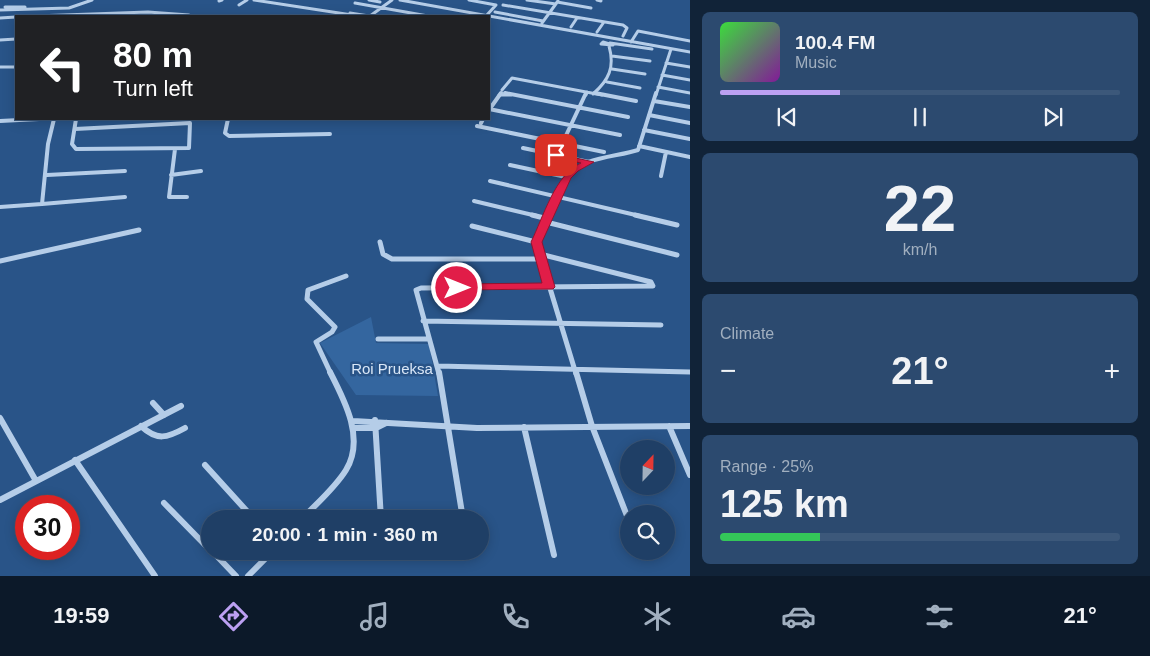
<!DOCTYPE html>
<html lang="en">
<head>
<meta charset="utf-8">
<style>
  body { margin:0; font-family:Arial,sans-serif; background:#2c4a6f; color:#f1f3f6; height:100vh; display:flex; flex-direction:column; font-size:19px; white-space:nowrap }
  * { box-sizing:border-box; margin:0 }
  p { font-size:16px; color:#a1afbf }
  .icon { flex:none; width:28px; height:28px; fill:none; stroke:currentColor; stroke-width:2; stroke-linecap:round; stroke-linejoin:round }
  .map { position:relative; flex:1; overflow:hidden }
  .side { display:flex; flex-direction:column; gap:12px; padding:12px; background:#112338; width:460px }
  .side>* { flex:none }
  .guide { position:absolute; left:15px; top:15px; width:475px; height:105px; border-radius:0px; box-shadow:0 2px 12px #0003,0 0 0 1px #3c587a; background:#202124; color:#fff; overflow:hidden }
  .needle { width:32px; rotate:22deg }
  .tools { position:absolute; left:620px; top:440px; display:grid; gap:10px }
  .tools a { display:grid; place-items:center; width:55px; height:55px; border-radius:50%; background:#1f3f66; box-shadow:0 2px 12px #0003,0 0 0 1px #3c587a; font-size:25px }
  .speed { position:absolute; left:15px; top:495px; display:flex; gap:10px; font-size:25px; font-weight:700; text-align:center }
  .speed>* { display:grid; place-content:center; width:65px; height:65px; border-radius:50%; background:#1f3f66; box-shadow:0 2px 12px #0003,0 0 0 1px #3c587a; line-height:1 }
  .speed .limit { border:8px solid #d22; background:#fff; color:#111 }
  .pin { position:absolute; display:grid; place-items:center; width:42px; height:42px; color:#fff; margin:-21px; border-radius:10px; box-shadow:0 2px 8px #0006 }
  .me { position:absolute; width:55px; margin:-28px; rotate:90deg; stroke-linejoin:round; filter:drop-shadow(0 0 4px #0008) }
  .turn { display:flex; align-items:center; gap:18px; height:105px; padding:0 15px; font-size:22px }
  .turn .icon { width:65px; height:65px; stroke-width:2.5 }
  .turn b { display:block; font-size:35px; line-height:42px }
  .big { font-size:38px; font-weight:700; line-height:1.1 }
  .side .card { flex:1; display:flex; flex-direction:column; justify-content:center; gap:8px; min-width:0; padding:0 18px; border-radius:8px; background:#2c4a6f }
  .side .dial { align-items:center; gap:0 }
  .dial b { font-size:65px; line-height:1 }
  .song { display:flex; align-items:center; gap:15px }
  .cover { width:60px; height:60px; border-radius:8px; background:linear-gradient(135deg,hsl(120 70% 55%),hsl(290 70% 35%)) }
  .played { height:5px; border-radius:2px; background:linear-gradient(90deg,#bca0f2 30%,#3c587a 30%) }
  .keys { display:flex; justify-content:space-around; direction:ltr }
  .heat { display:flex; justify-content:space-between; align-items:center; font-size:28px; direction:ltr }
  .charge { height:8px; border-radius:4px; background:linear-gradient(90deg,#34c759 25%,#3c587a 0) }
  .trip { position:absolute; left:201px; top:510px; width:288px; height:50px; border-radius:25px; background:#1f3f66; box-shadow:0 2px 12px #0003,0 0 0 1px #3c587a; font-weight:700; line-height:50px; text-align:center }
  .tab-bar { display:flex; height:80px; justify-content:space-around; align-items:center; background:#0c1929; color:#a1afbf }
  .tab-bar .icon { width:35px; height:35px }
  .tab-bar .active { color:#bca0f2 }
  .tab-bar b { font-size:22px; color:#f1f3f6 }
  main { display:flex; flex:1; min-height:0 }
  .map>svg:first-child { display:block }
  .green { fill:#34669f }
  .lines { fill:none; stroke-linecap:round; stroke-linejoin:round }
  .minor-far3 { stroke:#b5cde8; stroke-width:3 }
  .minor-far2 { stroke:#b5cde8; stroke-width:4 }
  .minor-far1 { stroke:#b5cde8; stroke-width:5 }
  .minor { stroke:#b5cde8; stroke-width:6 }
  .route { fill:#e11d48; stroke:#92132f }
  .labels { text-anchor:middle; stroke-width:5; stroke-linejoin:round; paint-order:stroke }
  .park-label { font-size:15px; fill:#d9e7f7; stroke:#295488 }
</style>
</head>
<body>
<main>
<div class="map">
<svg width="690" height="576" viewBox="0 0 690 576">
  <rect width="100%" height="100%" fill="#295488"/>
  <path class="green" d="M371,317L376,343L429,344L438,396L356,395L320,343Z"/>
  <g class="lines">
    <path class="minor-far3" d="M254,0L352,15
      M369,0L380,2
      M400,0L690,52
      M469,0L496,5L486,16
      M527,0L556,4
      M597,0L601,1
      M219,1L222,0
      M557,2L591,8
      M355,3L428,16
      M239,5L247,0
      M503,5L623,25L627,28L623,36
      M5,7H25
      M0,10L69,8L92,0
      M495,12L543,21
      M350,13L369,16
      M35,16L148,12L189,15
      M370,16L392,0
      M0,18L16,17
      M542,23L558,1
      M571,27L577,18
      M597,32L604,22
      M0,40L16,39
      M603,42L613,45L601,44Z
      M631,42L638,31L690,41
      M610,43L652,49
      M612,56L650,61
      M666,63L690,67
      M0,67H16
      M612,69L645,74
      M662,75L690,80
      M607,82L640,88
      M658,87L690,93
      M502,90L512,78L602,95
      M593,94C609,80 615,67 609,46
      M499,95H511
      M586,95L587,92
      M656,95L671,49"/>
    <path class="minor-far2" d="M505,93L628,117
      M595,93L636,101
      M654,101L690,107
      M489,109L620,135
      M489,110L501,93
      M649,115L690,123
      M228,119L225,133L229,136L330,134
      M0,121L39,119
      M481,123L483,119
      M477,126L604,152
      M75,129L190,123L189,148L76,149L72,144L76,119
      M644,130L690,139
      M562,144L586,93
      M639,146L690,157
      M523,148L589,162
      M175,149L169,197H187
      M510,165L566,177
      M47,175L125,171
      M171,175L201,171
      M661,176L666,152
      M490,181L640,216
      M474,201L537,216
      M42,204L125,197
      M0,207L42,204L48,144L54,119
      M548,216C553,204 558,188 566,177C580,157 617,157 638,150L656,93"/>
    <path class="minor-far1" d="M532,215L548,219
      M548,215L536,242L576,374
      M635,215L677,225
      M546,222L677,255
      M472,226L536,242
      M380,242L383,254L392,259H541
      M0,261L139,230
      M423,321L661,325
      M378,339H429
      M438,366L690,372
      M331,374L316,342L332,332L335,327L307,299L308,290L346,276
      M439,374L416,290L421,288L653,286L651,282L540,254"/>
    <path class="minor" d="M439,372L463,519
      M576,372L592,426L629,521
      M153,403L164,415
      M0,418L36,481
      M375,420L381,519
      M353,421L477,428L690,426
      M141,426C157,441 167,438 185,428
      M669,426L690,475
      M524,427L554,555
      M354,428H376L386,423
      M75,460L155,576
      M205,465L254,519
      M0,500L181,406
      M164,503L210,550
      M302,519C316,504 335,488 346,470C365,439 345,401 330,372
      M212,551L236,576
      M468,551L469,556
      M640,551L641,553
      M248,576L273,551"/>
  </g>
  <path class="route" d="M553,153L594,162L578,171L571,178L542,242L555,287L553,289L453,290L452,288L457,284L542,283L531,242C543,218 555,174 581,163L553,157Z"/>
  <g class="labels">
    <g class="park-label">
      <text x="392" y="374">Roi Prueksa</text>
    </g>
  </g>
</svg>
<div class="tools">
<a><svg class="needle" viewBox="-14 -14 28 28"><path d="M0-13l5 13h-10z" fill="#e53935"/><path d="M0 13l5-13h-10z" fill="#a1afbf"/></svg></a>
<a><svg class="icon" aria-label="search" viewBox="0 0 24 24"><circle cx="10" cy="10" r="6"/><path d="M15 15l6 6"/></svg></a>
</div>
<div class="speed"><div class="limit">30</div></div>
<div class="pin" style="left:556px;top:155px;background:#d93025"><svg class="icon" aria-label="arrive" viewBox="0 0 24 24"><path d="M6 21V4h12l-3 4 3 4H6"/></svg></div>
<svg class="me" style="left:457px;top:288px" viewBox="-20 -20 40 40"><circle r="17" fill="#e11d48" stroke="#fff" stroke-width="3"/><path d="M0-11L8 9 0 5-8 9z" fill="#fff"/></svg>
<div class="trip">20:00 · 1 min · 360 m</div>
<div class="guide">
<div class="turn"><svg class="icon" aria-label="left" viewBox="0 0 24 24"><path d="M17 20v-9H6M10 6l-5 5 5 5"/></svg><div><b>80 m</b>Turn left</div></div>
</div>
</div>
<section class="side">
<div class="card">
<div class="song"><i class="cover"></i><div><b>100.4 FM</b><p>Music</p></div></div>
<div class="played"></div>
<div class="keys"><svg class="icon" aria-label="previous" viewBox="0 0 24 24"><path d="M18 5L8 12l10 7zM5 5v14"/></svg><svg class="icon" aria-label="pause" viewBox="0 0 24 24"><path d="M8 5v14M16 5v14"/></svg><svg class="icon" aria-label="next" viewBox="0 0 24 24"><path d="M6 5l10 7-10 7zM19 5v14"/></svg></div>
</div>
<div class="card dial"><b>22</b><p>km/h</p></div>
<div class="card"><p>Climate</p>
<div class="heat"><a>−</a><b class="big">21°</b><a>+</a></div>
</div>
<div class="card"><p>Range · 25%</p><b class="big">125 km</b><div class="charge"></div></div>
</section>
</main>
<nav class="tab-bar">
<b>19:59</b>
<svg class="icon active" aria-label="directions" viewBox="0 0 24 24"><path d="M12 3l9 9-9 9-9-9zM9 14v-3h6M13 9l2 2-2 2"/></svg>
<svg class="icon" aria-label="music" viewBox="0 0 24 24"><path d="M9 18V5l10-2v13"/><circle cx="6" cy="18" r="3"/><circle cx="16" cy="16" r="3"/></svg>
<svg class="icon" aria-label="phone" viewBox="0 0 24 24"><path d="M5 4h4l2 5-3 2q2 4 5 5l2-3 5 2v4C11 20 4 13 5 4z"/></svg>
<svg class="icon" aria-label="climate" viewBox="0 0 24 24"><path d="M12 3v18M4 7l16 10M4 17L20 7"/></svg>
<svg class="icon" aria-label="car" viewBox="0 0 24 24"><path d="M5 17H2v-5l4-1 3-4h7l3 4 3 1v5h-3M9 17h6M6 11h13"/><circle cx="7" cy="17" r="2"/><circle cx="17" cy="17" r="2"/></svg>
<svg class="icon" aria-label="filters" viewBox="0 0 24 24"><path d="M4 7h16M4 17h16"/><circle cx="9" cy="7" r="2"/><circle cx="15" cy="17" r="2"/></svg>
<b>21°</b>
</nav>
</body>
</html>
